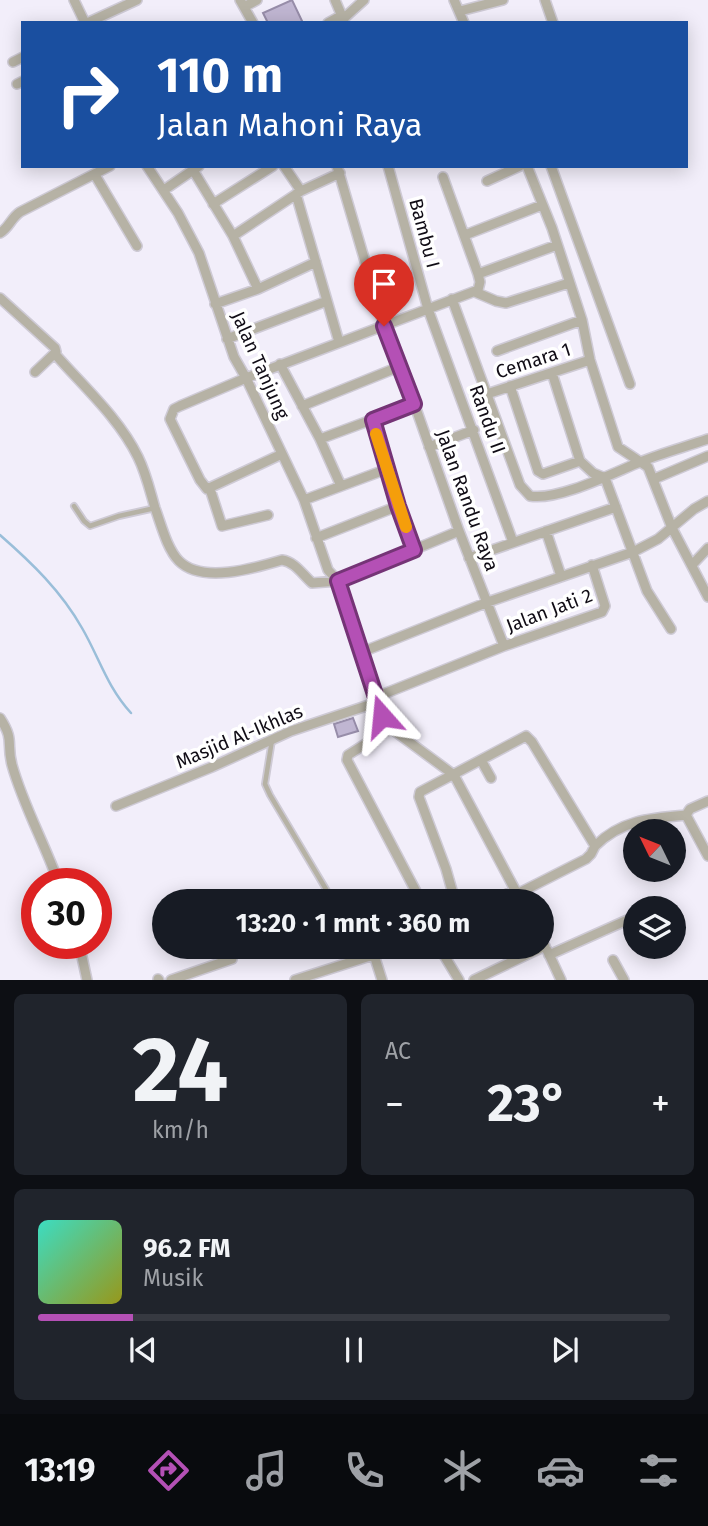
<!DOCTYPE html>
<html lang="id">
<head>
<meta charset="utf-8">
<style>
  body { margin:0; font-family:"Fira Sans",sans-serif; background:#20242c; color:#f1f3f6; height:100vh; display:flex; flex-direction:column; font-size:26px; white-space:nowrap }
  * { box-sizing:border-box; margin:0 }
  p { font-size:23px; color:#9ea1a6 }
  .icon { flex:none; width:38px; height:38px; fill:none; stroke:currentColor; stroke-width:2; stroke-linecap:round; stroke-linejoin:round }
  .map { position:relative; height:980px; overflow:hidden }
  .drawer { display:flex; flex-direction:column; gap:14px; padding:14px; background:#0d0f14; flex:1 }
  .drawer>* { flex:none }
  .guide { position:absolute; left:21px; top:21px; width:667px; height:147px; border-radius:0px; box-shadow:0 4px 18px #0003; background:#1a4fa0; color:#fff; overflow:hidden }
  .needle { width:46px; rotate:313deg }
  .tools { position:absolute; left:623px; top:819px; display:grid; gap:14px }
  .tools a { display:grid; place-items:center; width:63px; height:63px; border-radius:50%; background:#171b24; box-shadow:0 4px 18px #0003; font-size:35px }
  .speed { position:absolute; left:21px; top:868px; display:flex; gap:14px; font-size:35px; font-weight:700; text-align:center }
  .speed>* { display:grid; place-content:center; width:91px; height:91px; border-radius:50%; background:#171b24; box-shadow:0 4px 18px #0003; line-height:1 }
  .speed .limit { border:10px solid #d22; background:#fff; color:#111 }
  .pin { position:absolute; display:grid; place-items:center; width:60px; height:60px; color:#fff; margin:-72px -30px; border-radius:50% 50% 50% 0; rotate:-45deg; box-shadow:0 0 7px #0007 }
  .pin .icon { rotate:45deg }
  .me { position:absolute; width:77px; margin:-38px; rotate:342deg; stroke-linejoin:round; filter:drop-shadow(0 0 5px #0008) }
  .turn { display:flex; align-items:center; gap:24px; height:147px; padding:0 21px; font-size:32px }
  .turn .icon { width:91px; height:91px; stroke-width:2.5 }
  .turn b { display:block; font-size:49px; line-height:60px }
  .big { font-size:52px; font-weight:700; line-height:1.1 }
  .drawer .tile { flex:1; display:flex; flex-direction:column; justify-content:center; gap:10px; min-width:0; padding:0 24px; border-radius:10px; background:#20242c }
  .drawer .dial { align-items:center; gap:0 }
  .dial b { font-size:91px; line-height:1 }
  .song { display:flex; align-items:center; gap:21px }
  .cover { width:84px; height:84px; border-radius:10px; background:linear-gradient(135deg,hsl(170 70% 55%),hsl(60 70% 35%)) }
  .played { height:7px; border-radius:4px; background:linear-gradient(90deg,#b450b5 15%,#363941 15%) }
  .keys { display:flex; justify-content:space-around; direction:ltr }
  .heat { display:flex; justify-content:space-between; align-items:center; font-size:38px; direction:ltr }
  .drawer .tiles { flex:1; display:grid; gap:14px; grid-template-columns:1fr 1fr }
  .tile:last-child { grid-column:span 2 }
  .trip { position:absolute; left:152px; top:889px; width:402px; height:70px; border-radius:35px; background:#171b24; box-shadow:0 4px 18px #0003; font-weight:700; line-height:70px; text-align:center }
  .tabs { display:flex; height:112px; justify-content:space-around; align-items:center; background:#090b0e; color:#9ea1a6 }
  .tabs .icon { width:49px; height:49px }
  .tabs .selected { color:#b450b5 }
  .tabs b { font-size:32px; color:#f1f3f6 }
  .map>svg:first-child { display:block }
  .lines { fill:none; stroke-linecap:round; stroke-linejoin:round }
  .stream { stroke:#9abed9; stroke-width:2.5 }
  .building { fill:#c0b6d2; stroke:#978da9; stroke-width:2 }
  .service-casing { stroke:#cecad5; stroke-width:8 }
  .minor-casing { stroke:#cecad5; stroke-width:12 }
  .service { stroke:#b6b2a5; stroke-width:4.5 }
  .minor { stroke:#b6b2a5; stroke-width:9 }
  .route-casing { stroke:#753476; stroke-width:18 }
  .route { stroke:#b450b5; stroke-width:12 }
  .slow { stroke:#f59e0b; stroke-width:12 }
  .labels { text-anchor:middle; stroke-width:7; stroke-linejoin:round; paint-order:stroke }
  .street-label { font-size:19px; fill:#100c15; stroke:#fff }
</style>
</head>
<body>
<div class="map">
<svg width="708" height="980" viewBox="0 0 708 980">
  <rect width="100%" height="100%" fill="#f2eefa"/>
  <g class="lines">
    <path class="stream" d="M0,535C32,563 61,591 82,628C99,657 107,687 131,713"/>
  </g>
  <path class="building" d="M292,0L303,23H268L263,13Z
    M353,718L358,731L338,737L334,724Z"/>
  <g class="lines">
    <defs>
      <path id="service" d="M74,506L84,521L90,526L119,516L155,508
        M272,740L265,784L270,795L333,901"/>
      <path id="minor" d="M74,0L85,23
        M240,0L253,23
        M335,0L344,21
        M454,0L464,23
        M545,0L553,23
        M244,7L257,0
        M460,11L503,0
        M87,23L137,0
        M328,23L337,18L343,19
        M341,23L343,19L364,0
        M13,62L23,57
        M17,84L23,81
        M147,166L178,213L199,253L234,357L246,378L304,500L328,570L338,581L385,724L454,775L521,901
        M284,166L301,191
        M337,166L384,326L401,366L459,531L504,646
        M388,166L428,309L513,542
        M527,166L552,228L582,320L590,360L618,447L648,467L672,528L708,597
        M551,166L630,384
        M193,170L233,236L258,289
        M95,175L137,246
        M487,181L520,166
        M164,190L199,166
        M296,194L339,342
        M213,204L273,166
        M0,233C9,228 11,218 20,212L110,166
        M465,235L542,205
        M233,236L301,191L340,173
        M478,274L557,245
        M475,292L496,301L506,303L569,283
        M0,298L55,348L56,352L35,372
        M452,299L520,485L530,496C558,501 613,473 640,462C662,453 685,447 708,439
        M215,304L258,289L316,262
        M227,339L327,301
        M497,351L582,320
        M55,354C83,386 119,418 138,457C146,473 150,491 155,508C161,524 167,549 179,561C202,584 255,568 282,560C295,562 302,574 312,583L338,581L459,531
        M280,364L320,439L341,486
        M552,373L580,461L593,473L605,478L647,591L671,629
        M510,386L538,471L543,474L580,461
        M487,394L590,360
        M302,406L401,366
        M373,420L398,506L414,549
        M320,439L414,404
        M429,447L474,430
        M282,454L207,489L200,480L170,419L174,409L180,406L246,378L478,290L480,282L478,274L443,177
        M654,479L708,456
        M210,489L222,526L268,515
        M304,500L387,469
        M546,531L561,576
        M316,538L398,506
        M469,558L616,507
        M692,565L708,548
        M362,652L488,602L633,552L658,539L694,509L708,501
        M376,697L504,646L602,612L605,606L592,565
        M0,718C15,741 6,743 12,765C23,805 45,844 59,884
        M389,729L348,755L347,760L421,901
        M481,760L491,778
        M708,801L690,809L686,815L708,856
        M116,806L212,767L291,731L378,702
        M595,846C621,820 651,818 686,815
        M455,901L446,869L419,797L420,792L526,736L532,742L595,846L591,854L586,859L517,894
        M493,901L515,890
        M79,943L87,980
        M439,947L459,980
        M547,950L561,980
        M374,955L382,980
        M549,955L634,917
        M613,960L624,980
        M158,979L159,980
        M171,980L232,959
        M295,980L398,947
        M474,980L545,946"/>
    </defs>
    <use href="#service" class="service-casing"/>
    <use href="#minor" class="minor-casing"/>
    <use href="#service" class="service"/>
    <use href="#minor" class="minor"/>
  </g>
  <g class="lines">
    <defs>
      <path id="route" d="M382,716L338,581L414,550L398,506L373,420L414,404L384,326"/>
    </defs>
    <use href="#route" class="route-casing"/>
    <use href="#route" class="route"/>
    <path class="slow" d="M376,434L406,527"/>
  </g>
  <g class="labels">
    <g class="street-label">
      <text transform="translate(425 233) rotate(75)" y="7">Bambu I</text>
      <text transform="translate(533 360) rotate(-18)" y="7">Cemara 1</text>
      <text transform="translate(261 365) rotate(66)" y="7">Jalan Tanjung</text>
      <text transform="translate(488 419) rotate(70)" y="7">Randu II</text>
      <text transform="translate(468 500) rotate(70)" y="7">Jalan Randu Raya</text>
      <text transform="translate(549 610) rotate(-21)" y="7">Jalan Jati 2</text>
      <text transform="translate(239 736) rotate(-23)" y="7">Masjid Al-Ikhlas</text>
    </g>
  </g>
</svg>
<div class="tools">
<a><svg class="needle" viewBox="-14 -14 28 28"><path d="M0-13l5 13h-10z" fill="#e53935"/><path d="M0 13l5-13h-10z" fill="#9ea1a6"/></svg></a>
<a><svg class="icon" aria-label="layers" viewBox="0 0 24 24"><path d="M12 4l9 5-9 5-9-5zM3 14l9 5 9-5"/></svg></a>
</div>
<div class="speed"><div class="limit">30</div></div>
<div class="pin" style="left:384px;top:326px;background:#d93025"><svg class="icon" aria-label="arrive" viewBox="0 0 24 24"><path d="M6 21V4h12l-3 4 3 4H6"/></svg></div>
<svg class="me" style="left:382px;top:716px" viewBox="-20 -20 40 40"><path d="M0-17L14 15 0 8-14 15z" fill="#b450b5" stroke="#fff" stroke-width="4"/></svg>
<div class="trip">13:20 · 1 mnt · 360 m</div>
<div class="guide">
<div class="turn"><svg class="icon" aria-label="right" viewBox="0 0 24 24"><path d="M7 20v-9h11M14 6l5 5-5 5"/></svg><div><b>110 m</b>Jalan Mahoni Raya</div></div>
</div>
</div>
<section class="drawer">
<div class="tiles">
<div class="tile dial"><b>24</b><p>km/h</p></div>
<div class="tile"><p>AC</p>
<div class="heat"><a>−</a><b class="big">23°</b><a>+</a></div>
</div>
<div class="tile">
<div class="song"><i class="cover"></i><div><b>96.2 FM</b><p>Musik</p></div></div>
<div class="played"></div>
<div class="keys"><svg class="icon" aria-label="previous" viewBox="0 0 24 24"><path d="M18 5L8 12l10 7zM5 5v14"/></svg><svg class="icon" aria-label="pause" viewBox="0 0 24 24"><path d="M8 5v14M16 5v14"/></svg><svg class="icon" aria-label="next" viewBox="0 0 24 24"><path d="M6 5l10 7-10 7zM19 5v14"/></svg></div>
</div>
</div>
</section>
<nav class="tabs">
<b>13:19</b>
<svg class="icon selected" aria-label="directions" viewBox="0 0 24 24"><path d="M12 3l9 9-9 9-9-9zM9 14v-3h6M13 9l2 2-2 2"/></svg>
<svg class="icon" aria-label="music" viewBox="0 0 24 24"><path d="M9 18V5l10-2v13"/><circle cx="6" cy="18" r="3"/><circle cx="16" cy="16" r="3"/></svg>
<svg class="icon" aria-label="phone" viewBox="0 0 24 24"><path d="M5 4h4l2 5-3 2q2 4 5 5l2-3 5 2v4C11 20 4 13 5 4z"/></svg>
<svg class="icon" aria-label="climate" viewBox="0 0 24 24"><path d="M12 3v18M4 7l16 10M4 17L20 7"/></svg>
<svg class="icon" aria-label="car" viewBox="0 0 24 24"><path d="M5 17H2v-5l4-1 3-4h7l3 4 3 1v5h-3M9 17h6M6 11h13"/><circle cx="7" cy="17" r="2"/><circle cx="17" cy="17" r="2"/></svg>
<svg class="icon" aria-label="filters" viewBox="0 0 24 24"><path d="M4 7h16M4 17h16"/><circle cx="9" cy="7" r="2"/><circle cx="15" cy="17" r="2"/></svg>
</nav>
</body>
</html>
